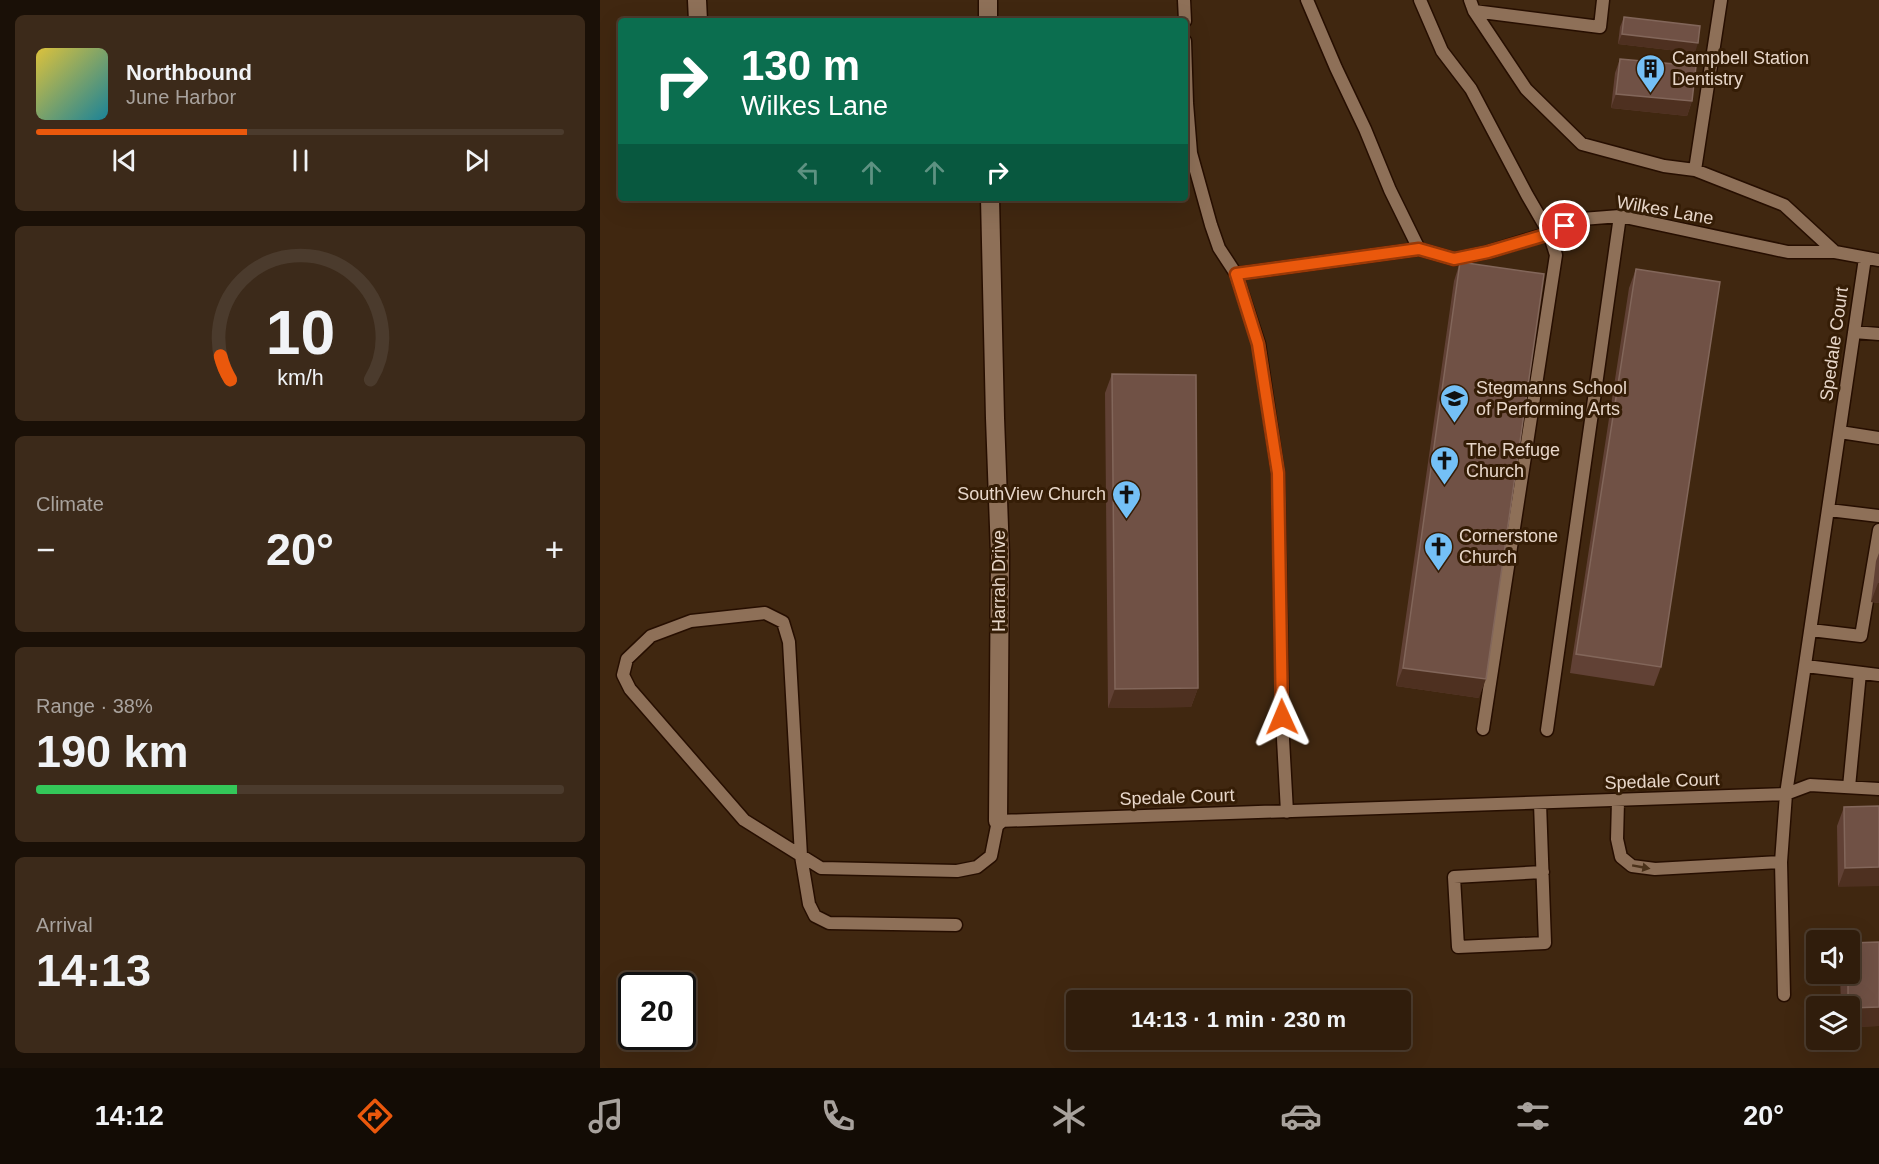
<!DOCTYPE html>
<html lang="en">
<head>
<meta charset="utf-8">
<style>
  body { margin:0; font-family:Helvetica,sans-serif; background:#3c2a1a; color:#f1f3f6; height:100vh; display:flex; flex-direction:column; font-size:22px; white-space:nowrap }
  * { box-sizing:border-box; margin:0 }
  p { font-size:20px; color:#a8a29d }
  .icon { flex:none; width:33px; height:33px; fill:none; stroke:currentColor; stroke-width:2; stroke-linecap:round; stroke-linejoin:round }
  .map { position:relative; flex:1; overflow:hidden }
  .side { display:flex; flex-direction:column; gap:15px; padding:15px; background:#1a1007; width:600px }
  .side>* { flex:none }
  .hud { position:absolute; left:18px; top:18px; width:570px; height:183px; border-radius:6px; box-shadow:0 6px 24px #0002,0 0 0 2px #4b3b2d; background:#0b6e4f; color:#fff; overflow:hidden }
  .fabs { position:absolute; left:1206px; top:930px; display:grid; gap:12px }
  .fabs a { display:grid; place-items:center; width:54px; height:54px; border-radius:6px; background:#301d0c; box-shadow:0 6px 24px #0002,0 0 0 2px #4b3b2d; font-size:30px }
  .speed { position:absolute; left:18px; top:972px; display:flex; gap:12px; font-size:30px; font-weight:700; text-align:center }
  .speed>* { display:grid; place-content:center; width:78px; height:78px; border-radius:50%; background:#301d0c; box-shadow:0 6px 24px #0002,0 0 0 2px #4b3b2d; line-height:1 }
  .speed .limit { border:3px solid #111; border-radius:9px; background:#fff; color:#111 }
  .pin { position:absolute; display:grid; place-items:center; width:51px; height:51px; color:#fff; margin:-26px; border:3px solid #fff; border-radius:50%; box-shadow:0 2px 6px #0007 }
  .me { position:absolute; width:66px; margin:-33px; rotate:359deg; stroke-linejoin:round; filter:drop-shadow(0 0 4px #0008) }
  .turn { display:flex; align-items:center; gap:21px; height:126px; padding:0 24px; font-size:27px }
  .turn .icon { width:78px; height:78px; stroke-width:2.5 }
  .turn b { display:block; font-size:42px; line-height:51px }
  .lanes { display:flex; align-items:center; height:57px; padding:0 24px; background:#0003; justify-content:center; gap:30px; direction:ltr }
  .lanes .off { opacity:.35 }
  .big { font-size:45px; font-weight:700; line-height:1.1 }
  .side .widget { flex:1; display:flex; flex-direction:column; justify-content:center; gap:9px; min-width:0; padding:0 21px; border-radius:9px; background:#3c2a1a }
  .side .dial { align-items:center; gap:0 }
  .dial svg { height:156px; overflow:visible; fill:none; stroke:#4b3b2d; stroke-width:7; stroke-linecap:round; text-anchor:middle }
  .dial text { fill:#f1f3f6; stroke:none }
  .song { display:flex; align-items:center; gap:18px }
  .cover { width:72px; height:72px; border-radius:9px; background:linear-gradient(135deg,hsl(50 70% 55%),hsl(190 70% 35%)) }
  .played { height:6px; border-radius:3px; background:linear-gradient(90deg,#ea580c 40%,#4b3b2d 40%) }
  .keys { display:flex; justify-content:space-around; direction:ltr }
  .heat { display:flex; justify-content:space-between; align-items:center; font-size:33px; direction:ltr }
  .charge { height:9px; border-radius:4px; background:linear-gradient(90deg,#34c759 38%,#4b3b2d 0) }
  .trip { position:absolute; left:466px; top:990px; width:345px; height:60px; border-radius:6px; background:#301d0c; box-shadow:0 6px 24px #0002,0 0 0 2px #4b3b2d; font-weight:700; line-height:60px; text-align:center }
  .tab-bar { display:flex; height:96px; justify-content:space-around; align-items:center; background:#130c05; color:#a8a29d }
  .tab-bar .icon { width:42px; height:42px }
  .tab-bar .selected { color:#ea580c }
  .tab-bar b { font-size:27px; color:#f1f3f6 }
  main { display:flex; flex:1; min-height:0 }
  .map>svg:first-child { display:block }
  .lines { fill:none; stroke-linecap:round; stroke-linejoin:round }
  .service-casing { stroke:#260e00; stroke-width:15 }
  .minor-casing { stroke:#260e00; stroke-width:21 }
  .service { stroke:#8e7058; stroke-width:12 }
  .minor { stroke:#8e7058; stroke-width:18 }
  .wall { fill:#614135 }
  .shaded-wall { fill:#4e3020 }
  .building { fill:#705145; stroke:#82665a; stroke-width:1.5 }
  .oneway { fill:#4b321a }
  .route-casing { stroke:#983908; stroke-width:15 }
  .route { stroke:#ea580c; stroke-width:10 }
  .labels { text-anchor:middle; stroke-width:6; stroke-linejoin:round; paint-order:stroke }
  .poi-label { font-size:18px; fill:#e8d7ca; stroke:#351d06; text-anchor:start }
  .street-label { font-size:18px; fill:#e8d7ca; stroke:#351d06 }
</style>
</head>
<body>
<main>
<section class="side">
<div class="widget">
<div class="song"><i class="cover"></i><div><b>Northbound</b><p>June Harbor</p></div></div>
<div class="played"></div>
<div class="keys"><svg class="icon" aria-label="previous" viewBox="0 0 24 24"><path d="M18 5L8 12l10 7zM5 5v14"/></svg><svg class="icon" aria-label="pause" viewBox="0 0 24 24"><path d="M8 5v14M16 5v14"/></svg><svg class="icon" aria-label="next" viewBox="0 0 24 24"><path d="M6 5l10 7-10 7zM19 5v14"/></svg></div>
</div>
<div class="widget dial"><svg viewBox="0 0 100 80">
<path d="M14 69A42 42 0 1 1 86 69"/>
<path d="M14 69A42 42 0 0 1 9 57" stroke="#ea580c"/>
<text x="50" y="56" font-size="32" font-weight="700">10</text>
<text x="50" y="72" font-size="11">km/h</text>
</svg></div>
<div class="widget"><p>Climate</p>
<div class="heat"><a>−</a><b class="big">20°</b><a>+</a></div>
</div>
<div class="widget"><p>Range · 38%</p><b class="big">190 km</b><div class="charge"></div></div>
<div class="widget"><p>Arrival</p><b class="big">14:13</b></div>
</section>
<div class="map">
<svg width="1279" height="1068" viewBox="0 0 1279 1068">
  <rect width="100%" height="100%" fill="#402710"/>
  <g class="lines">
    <defs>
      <path id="service" d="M584,0L585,21
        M707,0L736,68L765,129L790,190L819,249
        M820,0L842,51L871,89L927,195L949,233L956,255L883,729
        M870,0L874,11L926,89L982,144L1064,166L1095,170L1184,205L1235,252
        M874,11L1000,27L1003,0
        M585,41L587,103L591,153L611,225L619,248L636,274L659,344L678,473L683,739L687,812
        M1095,170L1121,0
        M636,274L819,249L854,259L888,252L949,233L982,219L1020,216L1188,252H1235L1279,260
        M1254,332L1279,334
        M1240,432L1279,438
        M1229,510L1279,516
        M1211,630L1261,636L1279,530
        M1206,666L1279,675
        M947,730L1020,216
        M1249,787L1260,673
        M1018,801L1017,839L1021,857L1032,866L1055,869L1181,862L1186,794L1210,785L1279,789
        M940,803L945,943L858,947L854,877L943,872
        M1181,862L1184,995
        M356,925L229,923L215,916L209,904L201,856L189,642L183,622L165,613L91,621L51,636L27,659L23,675L30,689L144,820L221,868L357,871L377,867L391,856L398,821L1186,794L1265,258"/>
      <path id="minor" d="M97,0L98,21
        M388,0V21
        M390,198L395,418L400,554L398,821"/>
    </defs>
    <use href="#service" class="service-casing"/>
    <use href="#minor" class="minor-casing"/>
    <use href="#service" class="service"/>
    <use href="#minor" class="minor"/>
  </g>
  <path class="wall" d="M1024,17L1095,53L1018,44L1020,27Z
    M1020,59L1092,101L1087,116L1011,108L1015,73Z
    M860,262L879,698L796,686L854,281Z
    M1036,269L1061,667L1054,686L970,673L1029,288Z
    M512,374L598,688L591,707L508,708L505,393Z
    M1279,553V603L1271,602L1276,561Z
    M1279,806L1238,887L1237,826L1244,807Z
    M1279,942V1026L1250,1027V1006H1241L1240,974H1250Z"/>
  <path class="shaded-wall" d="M1022,34L1098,43L1095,53L1018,44Z
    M1016,94L1092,101L1087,116L1011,108Z
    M1278,583H1279V603L1271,602Z
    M803,668L886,679L879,698L796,686Z
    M598,688L591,707L508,708L515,689Z
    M1279,867V886L1238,887L1245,868Z
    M1279,1007V1026L1250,1027V1008Z"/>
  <path class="building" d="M1024,17L1100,26L1098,43L1022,34Z
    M1020,59L1096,66L1092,101L1016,94Z
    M860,262L944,274L886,679L803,668Z
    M1036,269L1120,282L1061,667L976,654Z
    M512,374L596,375L598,688L515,689Z
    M1279,806V867L1245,868L1244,807Z
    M1279,942V1007L1250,1008V1006H1248V974H1250V943Z"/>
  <defs><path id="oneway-solid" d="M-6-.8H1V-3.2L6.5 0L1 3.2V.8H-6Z" transform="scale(1.5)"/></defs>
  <use class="oneway" href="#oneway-solid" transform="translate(1041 867) rotate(10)"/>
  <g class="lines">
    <defs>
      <path id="route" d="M682,717L678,473L658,344L636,274L819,249L854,259L888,252L949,234L965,226"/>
    </defs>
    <use href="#route" class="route-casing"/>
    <use href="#route" class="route"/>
  </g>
  <defs>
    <symbol id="building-pin" viewBox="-11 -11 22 30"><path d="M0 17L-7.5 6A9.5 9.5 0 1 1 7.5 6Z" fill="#74c0f6" stroke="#351d06"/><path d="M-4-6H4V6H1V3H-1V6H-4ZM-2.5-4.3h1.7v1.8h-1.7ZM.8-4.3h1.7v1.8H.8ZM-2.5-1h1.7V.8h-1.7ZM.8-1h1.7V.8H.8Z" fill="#111"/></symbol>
    <symbol id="school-pin" viewBox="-11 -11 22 30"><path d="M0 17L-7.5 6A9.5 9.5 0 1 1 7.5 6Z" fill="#74c0f6" stroke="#351d06"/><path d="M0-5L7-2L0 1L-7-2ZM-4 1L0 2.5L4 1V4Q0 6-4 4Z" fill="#111"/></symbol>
    <symbol id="church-pin" viewBox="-11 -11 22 30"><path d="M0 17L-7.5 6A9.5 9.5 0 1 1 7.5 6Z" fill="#74c0f6" stroke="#351d06"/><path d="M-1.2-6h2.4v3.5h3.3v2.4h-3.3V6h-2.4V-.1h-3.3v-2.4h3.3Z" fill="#111"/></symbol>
  </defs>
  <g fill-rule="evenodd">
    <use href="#building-pin" x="1034" y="52" width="33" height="45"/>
    <use href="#school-pin" x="838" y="382" width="33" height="45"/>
    <use href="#church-pin" x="828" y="444" width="33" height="45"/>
    <use href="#church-pin" x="510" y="478" width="33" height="45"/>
    <use href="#church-pin" x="822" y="530" width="33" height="45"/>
  </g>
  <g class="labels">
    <g class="poi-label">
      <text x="1072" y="64">Campbell Station<tspan x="1072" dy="21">Dentistry</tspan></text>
      <text x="876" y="394">Stegmanns School<tspan x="876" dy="21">of Performing Arts</tspan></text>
      <text x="866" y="456">The Refuge<tspan x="866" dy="21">Church</tspan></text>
      <text x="506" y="500" text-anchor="end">SouthView Church</text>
      <text x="859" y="542">Cornerstone<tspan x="859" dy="21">Church</tspan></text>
    </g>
    <g class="street-label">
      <text transform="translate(1065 210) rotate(10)" y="6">Wilkes Lane</text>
      <text transform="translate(1234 344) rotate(-82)" y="6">Spedale Court</text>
      <text transform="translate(399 581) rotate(-90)" y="6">Harrah Drive</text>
      <text transform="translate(1062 781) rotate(-2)" y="6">Spedale Court</text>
      <text transform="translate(577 797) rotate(-2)" y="6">Spedale Court</text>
    </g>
  </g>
</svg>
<div class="fabs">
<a><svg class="icon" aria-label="sound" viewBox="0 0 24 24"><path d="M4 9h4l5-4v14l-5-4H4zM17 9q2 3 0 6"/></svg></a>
<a><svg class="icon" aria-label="layers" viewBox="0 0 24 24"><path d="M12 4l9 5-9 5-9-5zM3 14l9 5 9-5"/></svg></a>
</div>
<div class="speed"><div class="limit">20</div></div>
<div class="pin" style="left:965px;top:226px;background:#d93025"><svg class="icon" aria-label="arrive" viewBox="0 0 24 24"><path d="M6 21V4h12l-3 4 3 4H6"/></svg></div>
<svg class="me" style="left:682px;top:717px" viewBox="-20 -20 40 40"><path d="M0-17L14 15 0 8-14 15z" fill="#ea580c" stroke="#fff" stroke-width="4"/></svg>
<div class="trip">14:13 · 1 min · 230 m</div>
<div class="hud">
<div class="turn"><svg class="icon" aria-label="right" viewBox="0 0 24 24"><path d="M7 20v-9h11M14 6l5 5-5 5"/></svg><div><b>130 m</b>Wilkes Lane</div></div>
<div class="lanes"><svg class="icon off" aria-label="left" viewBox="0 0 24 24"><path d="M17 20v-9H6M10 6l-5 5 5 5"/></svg><svg class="icon off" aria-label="ahead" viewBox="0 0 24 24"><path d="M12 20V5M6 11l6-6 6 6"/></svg><svg class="icon off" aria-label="ahead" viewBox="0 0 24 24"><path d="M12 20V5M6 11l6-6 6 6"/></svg><svg class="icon" aria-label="right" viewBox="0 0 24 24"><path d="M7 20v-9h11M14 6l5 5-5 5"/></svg></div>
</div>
</div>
</main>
<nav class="tab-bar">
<b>14:12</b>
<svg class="icon selected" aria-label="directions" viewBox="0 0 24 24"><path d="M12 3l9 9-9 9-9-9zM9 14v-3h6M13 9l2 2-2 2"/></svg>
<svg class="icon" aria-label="music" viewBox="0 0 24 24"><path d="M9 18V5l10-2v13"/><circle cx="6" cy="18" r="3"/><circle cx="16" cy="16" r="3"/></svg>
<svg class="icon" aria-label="phone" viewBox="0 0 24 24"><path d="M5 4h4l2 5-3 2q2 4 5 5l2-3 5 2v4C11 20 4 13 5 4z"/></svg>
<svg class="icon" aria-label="climate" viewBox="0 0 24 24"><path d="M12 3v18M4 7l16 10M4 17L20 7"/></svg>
<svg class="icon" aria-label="car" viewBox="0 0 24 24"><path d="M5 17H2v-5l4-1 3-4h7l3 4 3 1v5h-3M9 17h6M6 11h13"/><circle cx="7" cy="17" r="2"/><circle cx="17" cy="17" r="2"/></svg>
<svg class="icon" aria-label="filters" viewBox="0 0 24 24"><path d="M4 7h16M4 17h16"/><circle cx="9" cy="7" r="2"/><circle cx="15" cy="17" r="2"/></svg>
<b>20°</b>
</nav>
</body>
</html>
